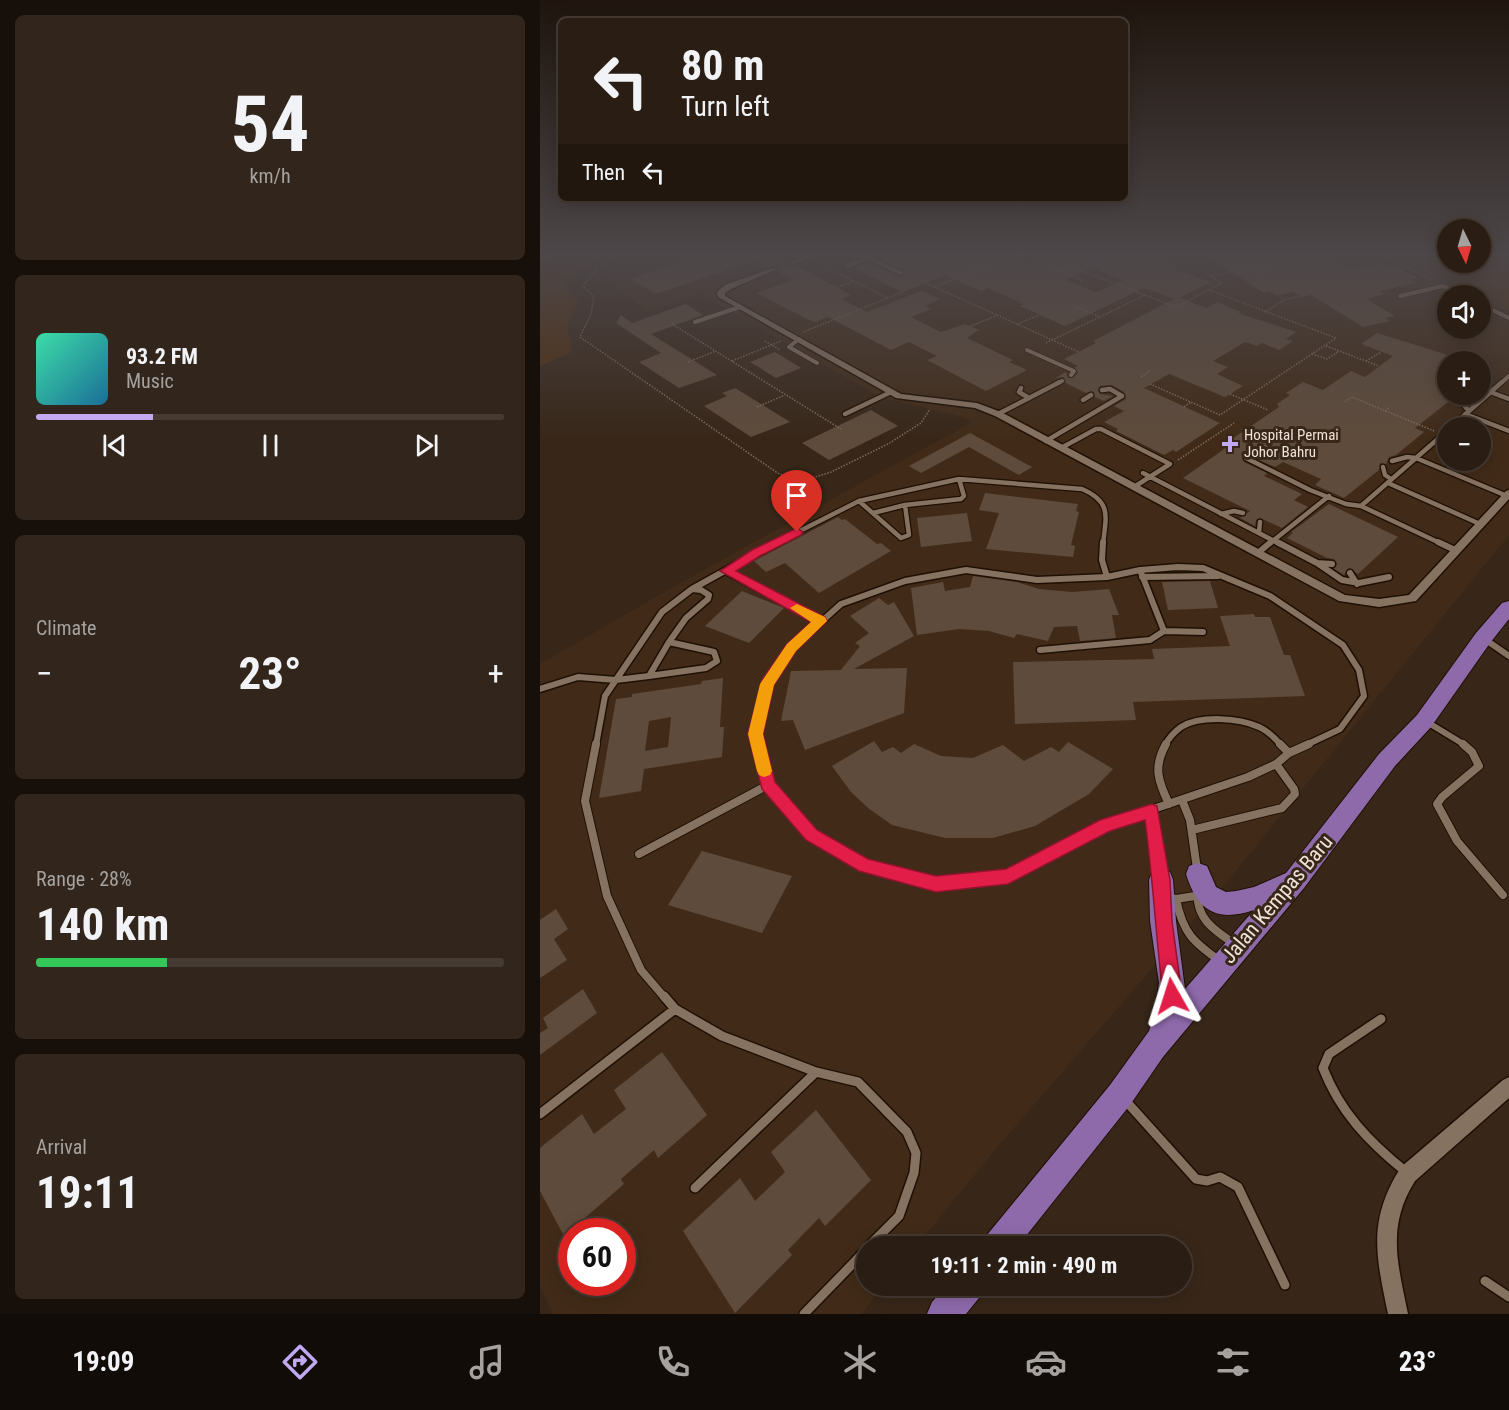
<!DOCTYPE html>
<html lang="en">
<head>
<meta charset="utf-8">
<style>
  body { margin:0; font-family:"Roboto Condensed",sans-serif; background:#32261c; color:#f1f3f6; height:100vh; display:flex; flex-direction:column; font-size:22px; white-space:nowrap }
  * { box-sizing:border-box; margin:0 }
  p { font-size:20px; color:#a5a2a0 }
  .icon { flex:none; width:33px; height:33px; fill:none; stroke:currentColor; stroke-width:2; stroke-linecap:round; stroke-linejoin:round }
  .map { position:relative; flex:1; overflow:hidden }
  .details { display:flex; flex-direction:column; gap:15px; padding:15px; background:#17100a; width:540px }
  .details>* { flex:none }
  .hud { position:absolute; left:18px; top:18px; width:570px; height:183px; border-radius:9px; box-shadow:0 3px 15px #0003,0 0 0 2px #463b33; background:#2a1d13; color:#f1f3f6; overflow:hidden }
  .needle { width:39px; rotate:175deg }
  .buttons { position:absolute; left:897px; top:219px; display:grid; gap:12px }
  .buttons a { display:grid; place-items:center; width:54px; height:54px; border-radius:50%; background:#2a1d13; box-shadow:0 3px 15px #0003,0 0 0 2px #463b33; font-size:30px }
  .speed { position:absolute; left:18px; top:1218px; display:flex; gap:12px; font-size:30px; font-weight:700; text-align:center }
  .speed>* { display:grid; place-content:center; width:78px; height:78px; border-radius:50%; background:#2a1d13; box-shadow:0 3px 15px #0003,0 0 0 2px #463b33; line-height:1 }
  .speed .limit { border:9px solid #d22; background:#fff; color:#111 }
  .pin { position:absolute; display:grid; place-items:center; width:51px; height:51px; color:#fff; margin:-62px -26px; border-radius:50% 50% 50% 0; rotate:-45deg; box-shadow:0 0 6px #0007 }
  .pin .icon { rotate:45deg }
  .me { position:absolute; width:66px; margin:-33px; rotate:354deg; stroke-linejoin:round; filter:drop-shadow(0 0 4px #0008) }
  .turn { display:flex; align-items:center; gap:21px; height:126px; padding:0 24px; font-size:27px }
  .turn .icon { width:78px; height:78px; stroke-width:2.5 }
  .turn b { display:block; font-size:42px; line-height:51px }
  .then { display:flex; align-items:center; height:57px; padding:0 24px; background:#0003; gap:12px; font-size:22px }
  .big { font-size:45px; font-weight:700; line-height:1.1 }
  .details .tile { flex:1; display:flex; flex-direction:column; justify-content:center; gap:9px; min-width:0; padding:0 21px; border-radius:9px; background:#32261c }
  .details .dial { align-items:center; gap:0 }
  .dial b { font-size:78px; line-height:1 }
  .song { display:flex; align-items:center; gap:18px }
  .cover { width:72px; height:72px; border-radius:9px; background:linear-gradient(135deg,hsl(160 70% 55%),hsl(200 70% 35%)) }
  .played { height:6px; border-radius:3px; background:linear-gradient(90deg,#c1a8f3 25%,#463b33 25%) }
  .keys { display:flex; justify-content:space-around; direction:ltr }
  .heat { display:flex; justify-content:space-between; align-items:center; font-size:33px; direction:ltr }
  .charge { height:9px; border-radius:4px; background:linear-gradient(90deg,#34c759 28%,#463b33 0) }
  .trip { position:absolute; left:316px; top:1236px; width:336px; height:60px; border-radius:30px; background:#2a1d13; box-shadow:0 3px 15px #0003,0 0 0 2px #463b33; font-weight:700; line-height:60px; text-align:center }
  .tab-bar { display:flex; height:96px; justify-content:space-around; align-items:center; background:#110c08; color:#a5a2a0 }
  .tab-bar .icon { width:42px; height:42px }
  .tab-bar .active { color:#c1a8f3 }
  .tab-bar b { font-size:27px; color:#f1f3f6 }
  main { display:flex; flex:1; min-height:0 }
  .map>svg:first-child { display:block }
  .built { fill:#412b18; fill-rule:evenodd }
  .green { fill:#4e2d0d }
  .building { fill:#5e4b3b; fill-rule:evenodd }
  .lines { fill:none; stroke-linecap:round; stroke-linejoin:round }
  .street-tunnel { stroke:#534336; stroke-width:8; stroke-dasharray:8 4; stroke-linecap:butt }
  .lane-far4-casing { stroke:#1f1003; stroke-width:5 }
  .lane-far3-casing { stroke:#1f1003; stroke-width:7 }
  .lane-far2-casing { stroke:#1f1003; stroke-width:9 }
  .lane-far1-casing { stroke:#1f1003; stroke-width:10 }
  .lane-casing { stroke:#1f1003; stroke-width:12 }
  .street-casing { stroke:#1f1003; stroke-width:3 }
  .primary-casing { stroke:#1f1003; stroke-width:2 }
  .path { stroke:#7b6c5f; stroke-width:1.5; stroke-dasharray:1.5 1.5; stroke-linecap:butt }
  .lane-far4 { stroke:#867261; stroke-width:4 }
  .lane-far3 { stroke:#867261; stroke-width:4.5 }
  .lane-far2 { stroke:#867261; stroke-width:6 }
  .lane-far1 { stroke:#867261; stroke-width:8 }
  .lane { stroke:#867261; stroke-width:9 }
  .street { fill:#867261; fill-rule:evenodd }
  .primary { fill:#8e6aab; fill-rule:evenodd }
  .route { fill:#e11d48; stroke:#92132f; stroke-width:1.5 }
  .slow { fill:#f59e0b }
  .poi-dot { fill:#c1a8f3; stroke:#382719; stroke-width:2 }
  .labels { text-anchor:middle; stroke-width:6; stroke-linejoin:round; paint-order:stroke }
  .far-poi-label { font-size:15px; fill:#ede1d8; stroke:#382719; text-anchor:start }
  .near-street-label { font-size:21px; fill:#ede1d8; stroke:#382719 }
</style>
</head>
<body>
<main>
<section class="details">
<div class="tile dial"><b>54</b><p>km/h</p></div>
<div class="tile">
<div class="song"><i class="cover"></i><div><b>93.2 FM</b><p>Music</p></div></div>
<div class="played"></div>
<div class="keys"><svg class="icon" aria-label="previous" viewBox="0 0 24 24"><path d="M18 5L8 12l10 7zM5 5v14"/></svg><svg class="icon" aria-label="pause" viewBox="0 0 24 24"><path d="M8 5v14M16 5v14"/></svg><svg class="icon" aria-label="next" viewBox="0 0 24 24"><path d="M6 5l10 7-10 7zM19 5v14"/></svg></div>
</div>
<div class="tile"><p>Climate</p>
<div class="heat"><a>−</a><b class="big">23°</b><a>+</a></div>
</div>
<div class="tile"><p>Range · 28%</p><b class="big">140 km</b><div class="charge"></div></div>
<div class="tile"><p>Arrival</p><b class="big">19:11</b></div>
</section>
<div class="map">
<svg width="969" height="1314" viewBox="0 0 969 1314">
  <rect width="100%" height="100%" fill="#382719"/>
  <path class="built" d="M90,255H907L908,262H940L941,255H969V535L685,884L460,1144L376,1246H327V1286H344L321,1314H13L0,1286V664L142,582L432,422L423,417L340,397L160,294L108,312L62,276ZM908,296H940V328H908ZM908,362H940V394H908ZM908,428H940V460H908ZM32,1232H82V1282H32Z"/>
  <path class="green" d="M42,255H60L21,283L38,302L27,326L32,352L0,366V263Z
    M868,255H907L908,262H940L941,255H969V307Z"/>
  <path class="building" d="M157,255H234L247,261L248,265H255L311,295L301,299L327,312L381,291L400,299L385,306L391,309L371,317L401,332L425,324L439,330L427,338L473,360L469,362L487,370L446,391L387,360L397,356L369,342L351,350L288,317L275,322L271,321L216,293L253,280L237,271V267H229L217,260L116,294L91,279Z
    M343,255H465L489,265L512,255L545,257L632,255L620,260L638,267L634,269L671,282L640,298L667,308L677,302L701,312L698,313L756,332L746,339L753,341L739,350L722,343L717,346L705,342L673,361L688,367L677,374L703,386L685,397L629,374L604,388L680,423L636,452L633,450L624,455L576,431L578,429L564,422L584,411L574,406L586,399L584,392L572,385L560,386L558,390L560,394L573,396L564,401L555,397L553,391L546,393L526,383L524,377L515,378L526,372L528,378H533L538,373L535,367L538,366L524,359L556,343L553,341L634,299L604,288L525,326L480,306L484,304L448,288L441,291L405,275L363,292L313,268L328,263L359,277L364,276L363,270L338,258ZM552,268L584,280L556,292L525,280Z
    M666,255H787V257L810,270L841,263L847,267L853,265L877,278L871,279L876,283L840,291L845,294L826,299L855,316L845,318L850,321L823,327L771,295L762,297L753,292L737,296L729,291L723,292Z
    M146,304L163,315L111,334L177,375L139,388L99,362L121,353L76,323L81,315L92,323Z
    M837,333L908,355V402L875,428L884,432L856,455L849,457L846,464L840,463L839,470L804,498L775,485L781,479L743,462L735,467L705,454L702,458L704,462L727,473L724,476L762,494L754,500L768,507L742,528L720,518L716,520L715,526L700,518L710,511L643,478L690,445L686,443L739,407L737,404L750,395L746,393L763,382L783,390L811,371L825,377L853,356L821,344Z
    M235,352L261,368L236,378L210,362Z
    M195,388L226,407L250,422L211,437L164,406L187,396L182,393Z
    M331,410L358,426L289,460L262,443Z
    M430,433L492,467L479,475L429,447L381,473L369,466Z
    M445,493L538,504L536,511L539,512L531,545L535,546L533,557L446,549L459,513L439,510Z
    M789,504L858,537L818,574L809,568L804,575L794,569L797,564L794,559L787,558L747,538L753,533L751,532Z
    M427,513L432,541L381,547L377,518Z
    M298,517L302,520L305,519L337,544L341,543L351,551L279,593L245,563L226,572L214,561Z
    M433,576L477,582L499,589L532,592L569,589L579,615H572L576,638L540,641L537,626L514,627L508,641L477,634L474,638L449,631L419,629L377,635L371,588L403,582L405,591L430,587Z
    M670,581L678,608L628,610L622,582Z
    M202,591L244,608L209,643L165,626Z
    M339,598L348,605L354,602L374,636L314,669L367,668L364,713L265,750L253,720L241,721L251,671L301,670L320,646L315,643L329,633L310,616Z
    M714,614L715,617H730L744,655H750L765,696L593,702L596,720L475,724L473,662L614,659L612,649L690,646L680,616Z
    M183,678L180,727H184L182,757L104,769L101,791L59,798L76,699L92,697V694L161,684L162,681ZM131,717L128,747L105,751L109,721Z
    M334,741L342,752L353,747L361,753L374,744L401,756L433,758L463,745L484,761L511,747L519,752L528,742L573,769L549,794L495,826L453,838H405L352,825L328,808L311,792L292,766Z
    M162,851L252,876L222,933L128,905Z
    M16,909L28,929L14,939L27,960L0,978V920Z
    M43,989L57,1013L0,1055V1033L8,1028L3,1018Z
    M122,1052L167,1115L118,1158L114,1150L81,1179L84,1184L24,1236L0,1191V1148L42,1114L54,1134L86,1109L74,1090Z
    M276,1110L331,1180L285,1226L279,1218L248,1250L252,1255L195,1313L143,1231L200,1178L215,1201L245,1172L231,1152Z"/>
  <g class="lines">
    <path class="street-tunnel" d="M234,269L251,263"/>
    <defs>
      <path id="lane-far4" d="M321,255L361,273
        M308,266L336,255
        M860,296L903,286L924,296
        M940,304L969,318
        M155,322L200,307
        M259,339L249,347L277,363
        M487,350L534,371L531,375
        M517,383L522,381
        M961,383L969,376"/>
      <path id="lane-far3" d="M481,388L479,392L489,398
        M950,392L969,399
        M929,396L947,395
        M543,400L551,395
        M921,402L929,411
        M305,414L351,392
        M458,414L520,382
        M925,414L969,431
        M910,428L962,382
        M506,441L582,396L570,389L562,390
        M521,448L556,429H561L630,464L594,487
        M706,458L770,490L806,504L821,506L902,544
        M852,461L867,457L876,458L908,430
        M843,467L845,475L851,479
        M603,473L740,544
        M848,483L940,524
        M319,501L361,538L369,535L365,505
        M821,506L876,458L967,496
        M333,513L365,505L421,499L424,496L419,479
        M681,514L694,511L703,513
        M719,532L720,522
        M234,544L319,501L419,479L542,489C572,502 566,516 563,544
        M729,544L789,496"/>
      <path id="lane-far2" d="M563,542L562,560L567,577
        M737,542L777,563L802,580L819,583L849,577
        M898,542L915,550
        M719,552L731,542
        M777,563L792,564
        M186,571L280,621
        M810,573L817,584
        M602,577L678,576
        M624,631L663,632
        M943,638L969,656
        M129,642L146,618L168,599L169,595L161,590L152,589
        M129,642L174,652L177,661L166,668L109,676Z
        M500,650L610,640L624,631L600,570
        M0,689L38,677L76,680L109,676
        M887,722L925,745
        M56,745L65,696L122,612L152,589L237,542
        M218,745L215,734L227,684L252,648L301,604L365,581L426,570L497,580L567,577L600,570L638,567L663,568L730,596L803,645L819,670L824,696L800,729L766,745
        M625,745C629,738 634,732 641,727C661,715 699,718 719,727C728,731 735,738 741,745"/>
      <path id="lane-far1" d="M56,744L45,801L67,896L101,970L125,998
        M217,744L228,785L271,835L325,866L396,884L468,876L566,825L708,777L736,764L749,753L769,744
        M626,744C613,767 618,781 629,804
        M740,744L749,753
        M923,744L932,752L939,766L902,797L897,804L917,841L963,895
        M642,800L650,820L657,869
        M612,811L621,877
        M652,830L742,808L755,794L754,789L736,764
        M99,854L228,785
        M658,888C654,917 673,930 695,944
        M629,897L636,899L655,896
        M636,899C643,933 653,942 680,961"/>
      <path id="lane" d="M135,1009L182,1036L276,1072L318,1082L367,1132L376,1153L374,1173L359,1216L329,1246
        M841,1019L789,1054L783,1068C800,1112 829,1142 865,1171
        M585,1100L656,1179L667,1181L680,1177L698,1187L745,1285
        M0,1114L135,1009L124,996
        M155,1188L276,1072
        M945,1281L969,1297
        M264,1314L327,1249"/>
      <path id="street" d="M10,255H23L0,261V257Z
        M268,255H277L253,264L248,263Z
        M232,268L237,269L191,289L185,293V296L361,394L437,403L461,412L805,595L839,599L869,595L966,491L969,490V499L876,601L839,607L799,601L455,416L435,408L356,398L178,297L177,292L185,285Z
        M969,1077V1098L875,1181C846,1227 858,1264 868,1314H848C836,1256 827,1221 861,1167L963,1080Z"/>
      <path id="primary" d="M969,601V619L950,643L891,727L855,766L764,888L623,1057L590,1105L478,1246H442L447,1235L570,1085L609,1031L615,1012L619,983L610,921L609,880L612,872L621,869L630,872L633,880L636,921L645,989L714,910C676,923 657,910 646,874L649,866L658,863L667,866L676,887L686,892L696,891L714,887L746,873L839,754L877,715L936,633L962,603Z
        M406,1286H444L439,1298L426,1314H387L392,1302Z"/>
    </defs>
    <use href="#lane-far4" class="lane-far4-casing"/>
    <use href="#lane-far3" class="lane-far3-casing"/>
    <use href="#lane-far2" class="lane-far2-casing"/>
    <use href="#lane-far1" class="lane-far1-casing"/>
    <use href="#lane" class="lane-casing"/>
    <use href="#street" class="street-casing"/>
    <use href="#primary" class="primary-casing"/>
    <path class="path" d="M73,255L59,265L43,286L54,297L51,314L40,337L239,474L269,479L291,472L348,444L381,423L390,409
      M495,255L496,260L542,280L540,282
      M501,255L636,307L682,283L670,276L701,270
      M844,255L892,280
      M433,264L449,271
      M695,266L705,273
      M261,271L267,274L285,267L348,298
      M721,274L712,269L771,255
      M565,280L573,276
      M386,283L539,352
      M297,287L314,281
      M395,287L473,255
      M530,304L561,317
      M725,312L744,300L760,296
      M132,324L301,429
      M478,324L499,315
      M431,326L458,315
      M263,332L363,292
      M225,341L240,350
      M506,343L605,295
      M786,346L839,366
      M772,354L787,359L799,351
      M192,361L241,341
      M826,361L841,352
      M148,362L176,351
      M601,377L610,371
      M610,384L680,415L796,338L669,290
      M690,394L728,410
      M805,402L812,397L894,431
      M217,407L245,395
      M644,407L651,402
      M845,411L850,407
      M638,460L694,423"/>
    <use href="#lane-far4" class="lane-far4"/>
    <use href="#lane-far3" class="lane-far3"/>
    <use href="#lane-far2" class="lane-far2"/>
    <use href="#lane-far1" class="lane-far1"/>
    <use href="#lane" class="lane"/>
    <use href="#street" class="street"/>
    <use href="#primary" class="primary"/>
  </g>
  <linearGradient id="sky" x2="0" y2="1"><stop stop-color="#1f150e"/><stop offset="0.58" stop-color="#4d4749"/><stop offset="1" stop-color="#4d4749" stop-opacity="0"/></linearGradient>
  <rect width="969" height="439" fill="url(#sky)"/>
  <path class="route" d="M257,528L263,532L261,535L220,556L196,571L285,617L287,621L256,651L234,685L223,734L235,782L277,830L328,859L396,876L466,869L560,820L612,804L617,806L630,880L632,921L642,996L639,1003L632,1006L626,1003L623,996C616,937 613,879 605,820L570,831L468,884L396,892L319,871L266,840L222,789L208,734L222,680L247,644L271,622L180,571L212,550Z"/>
  <path class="slow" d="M257,604L285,617L287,621L256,651L234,685L223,734L232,771L230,775L224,777L219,775L217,771L208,734L220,684L247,644L271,622L250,608Z"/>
  <path class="poi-dot" d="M687 435h6v6h6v6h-6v6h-6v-6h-6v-6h6z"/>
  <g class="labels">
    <g class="far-poi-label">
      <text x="704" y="440">Hospital Permai<tspan x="704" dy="17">Johor Bahru</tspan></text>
    </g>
    <g class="near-street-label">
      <text transform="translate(737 899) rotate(-50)" y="7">Jalan Kempas Baru</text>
    </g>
  </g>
</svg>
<div class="buttons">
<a><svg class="needle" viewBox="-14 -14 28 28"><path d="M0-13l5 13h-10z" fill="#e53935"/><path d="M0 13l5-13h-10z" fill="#a5a2a0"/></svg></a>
<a><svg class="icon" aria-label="sound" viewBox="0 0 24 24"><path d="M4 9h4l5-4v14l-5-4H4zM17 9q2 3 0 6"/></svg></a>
<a>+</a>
<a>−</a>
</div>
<div class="speed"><div class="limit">60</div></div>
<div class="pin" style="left:257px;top:532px;background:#d93025"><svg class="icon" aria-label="arrive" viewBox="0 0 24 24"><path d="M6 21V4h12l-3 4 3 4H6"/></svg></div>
<svg class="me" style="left:632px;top:996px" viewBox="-20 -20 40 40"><path d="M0-17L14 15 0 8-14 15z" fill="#e11d48" stroke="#fff" stroke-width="4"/></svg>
<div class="trip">19:11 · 2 min · 490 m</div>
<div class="hud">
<div class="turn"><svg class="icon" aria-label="left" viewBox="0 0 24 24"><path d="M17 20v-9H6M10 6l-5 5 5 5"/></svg><div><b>80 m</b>Turn left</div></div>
<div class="then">Then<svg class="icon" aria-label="left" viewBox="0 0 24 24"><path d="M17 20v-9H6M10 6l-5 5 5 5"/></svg></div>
</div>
</div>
</main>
<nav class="tab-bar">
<b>19:09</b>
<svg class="icon active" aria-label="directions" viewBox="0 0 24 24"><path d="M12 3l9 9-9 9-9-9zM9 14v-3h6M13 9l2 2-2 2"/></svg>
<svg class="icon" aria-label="music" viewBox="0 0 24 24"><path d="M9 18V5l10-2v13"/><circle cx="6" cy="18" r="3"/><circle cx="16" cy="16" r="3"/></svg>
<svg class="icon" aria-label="phone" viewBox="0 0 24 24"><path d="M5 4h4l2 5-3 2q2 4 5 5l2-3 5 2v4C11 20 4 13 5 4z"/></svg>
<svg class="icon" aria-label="climate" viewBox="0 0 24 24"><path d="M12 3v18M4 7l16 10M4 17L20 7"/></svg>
<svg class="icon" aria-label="car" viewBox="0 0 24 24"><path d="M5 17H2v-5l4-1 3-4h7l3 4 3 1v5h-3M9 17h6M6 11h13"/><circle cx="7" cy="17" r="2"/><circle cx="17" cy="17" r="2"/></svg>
<svg class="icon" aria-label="filters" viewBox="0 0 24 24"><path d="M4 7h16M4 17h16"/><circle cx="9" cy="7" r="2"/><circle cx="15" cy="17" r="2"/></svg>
<b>23°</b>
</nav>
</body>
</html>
